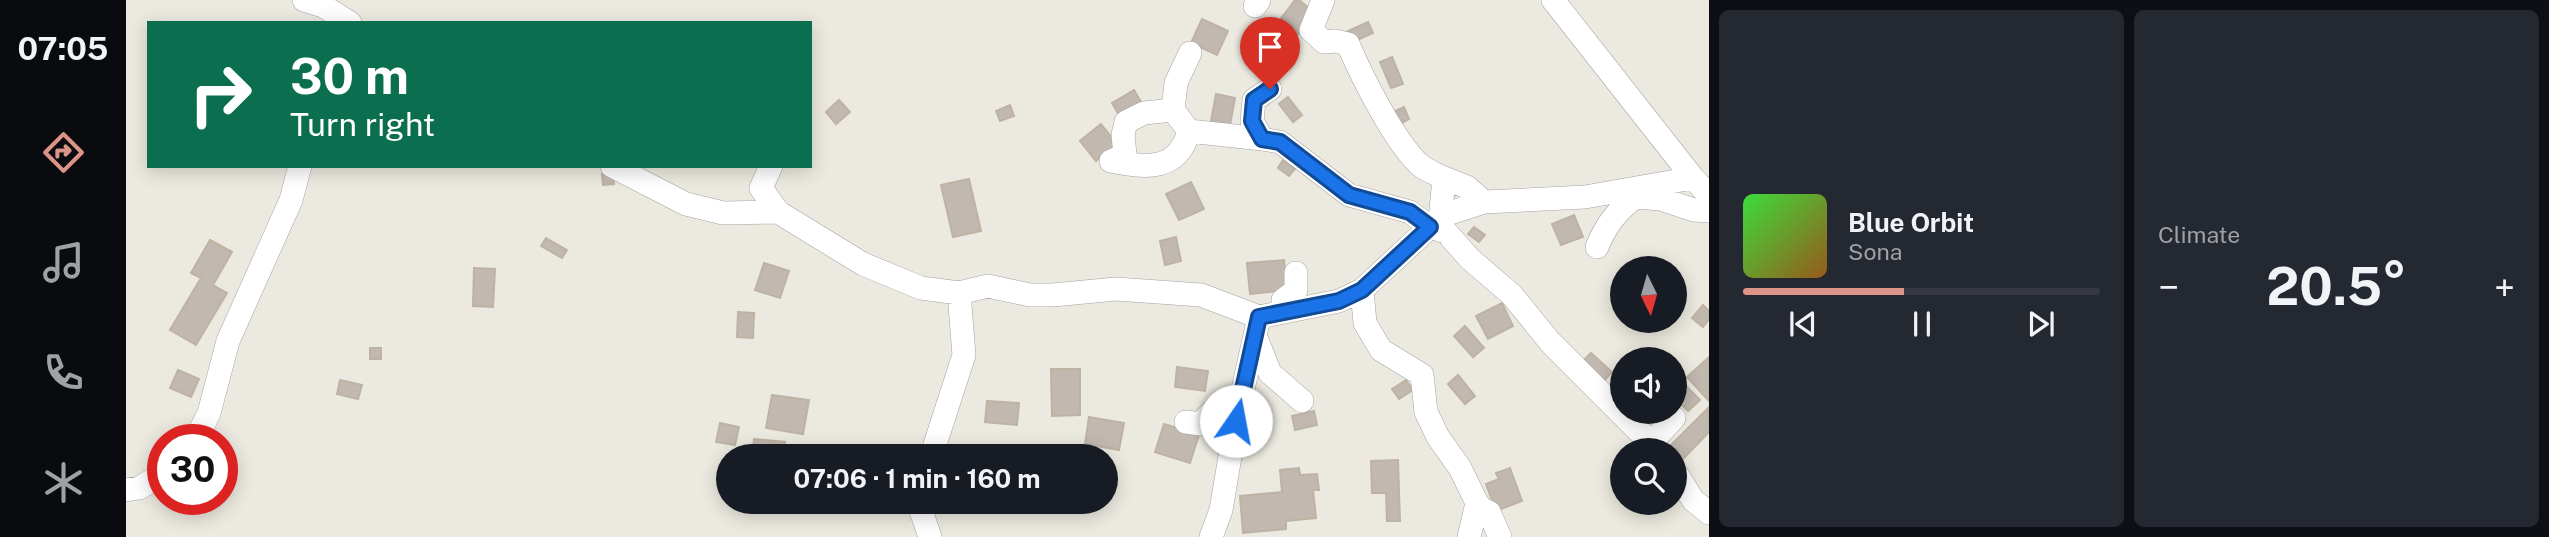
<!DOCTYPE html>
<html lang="en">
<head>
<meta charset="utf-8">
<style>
  body { margin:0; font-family:"Public Sans",sans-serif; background:#242831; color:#f1f3f6; height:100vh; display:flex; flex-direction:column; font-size:26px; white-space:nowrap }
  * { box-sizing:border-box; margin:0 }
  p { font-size:23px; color:#9ea1a6 }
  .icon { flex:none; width:38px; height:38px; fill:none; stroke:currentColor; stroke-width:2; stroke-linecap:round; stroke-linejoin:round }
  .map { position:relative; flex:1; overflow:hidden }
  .sheet { display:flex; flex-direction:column; gap:10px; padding:10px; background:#0d0f14; width:840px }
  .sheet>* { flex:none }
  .banner { position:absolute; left:21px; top:21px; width:665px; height:147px; border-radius:0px; box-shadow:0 4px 18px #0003; background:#0b6e4f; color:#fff; overflow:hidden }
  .needle { width:46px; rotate:175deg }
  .buttons { position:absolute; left:1484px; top:256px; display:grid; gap:14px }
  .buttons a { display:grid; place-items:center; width:77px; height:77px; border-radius:50%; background:#171b24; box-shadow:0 4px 18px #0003; font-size:35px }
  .speed { position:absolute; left:21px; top:424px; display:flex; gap:14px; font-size:35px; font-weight:700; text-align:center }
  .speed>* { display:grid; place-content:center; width:91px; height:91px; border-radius:50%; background:#171b24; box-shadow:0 4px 18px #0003; line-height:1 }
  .speed .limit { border:10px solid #d22; background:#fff; color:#111 }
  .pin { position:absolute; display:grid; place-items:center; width:60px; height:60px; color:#fff; margin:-72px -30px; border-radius:50% 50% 50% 0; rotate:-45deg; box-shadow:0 0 7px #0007 }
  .pin .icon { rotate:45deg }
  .me { position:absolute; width:77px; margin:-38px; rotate:12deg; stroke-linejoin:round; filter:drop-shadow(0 0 5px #0008) }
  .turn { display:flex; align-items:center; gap:24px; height:147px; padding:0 28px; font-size:32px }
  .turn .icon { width:91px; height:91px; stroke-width:2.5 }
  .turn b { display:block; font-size:49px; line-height:60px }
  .big { font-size:52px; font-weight:700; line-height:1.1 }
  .sheet .tile { flex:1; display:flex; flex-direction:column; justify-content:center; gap:10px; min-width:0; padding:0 24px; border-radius:10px; background:#242831 }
  .song { display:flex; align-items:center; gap:21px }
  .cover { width:84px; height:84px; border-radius:10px; background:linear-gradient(135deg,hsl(120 70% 55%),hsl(30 70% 35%)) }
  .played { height:7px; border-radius:4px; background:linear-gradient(90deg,#dc9489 45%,#363941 45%) }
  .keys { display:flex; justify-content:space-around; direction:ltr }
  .heat { display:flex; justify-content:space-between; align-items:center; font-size:38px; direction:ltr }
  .sheet .tiles { flex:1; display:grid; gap:10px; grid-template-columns:repeat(2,1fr) }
  .trip { position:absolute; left:590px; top:444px; width:402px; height:70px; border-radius:35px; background:#171b24; box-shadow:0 4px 18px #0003; font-weight:700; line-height:70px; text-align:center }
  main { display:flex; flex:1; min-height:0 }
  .tabs { display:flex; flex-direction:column; width:126px; justify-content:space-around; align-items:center; background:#090b0e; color:#9ea1a6 }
  .tabs .icon { width:49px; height:49px }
  .tabs .selected { color:#dc9489 }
  .tabs b { font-size:32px; color:#f1f3f6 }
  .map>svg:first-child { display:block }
  .building { fill:#c1b9b0; stroke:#beb2a3; stroke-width:2 }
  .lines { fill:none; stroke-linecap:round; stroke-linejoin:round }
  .minor-casing { stroke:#a2a2a2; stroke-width:24 }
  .minor { stroke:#fff; stroke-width:23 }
  .route-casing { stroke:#114b97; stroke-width:18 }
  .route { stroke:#1a73e8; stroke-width:12 }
</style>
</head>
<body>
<main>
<nav class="tabs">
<b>07:05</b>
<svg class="icon selected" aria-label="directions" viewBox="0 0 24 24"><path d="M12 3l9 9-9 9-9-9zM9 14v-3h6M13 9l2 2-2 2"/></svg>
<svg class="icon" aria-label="music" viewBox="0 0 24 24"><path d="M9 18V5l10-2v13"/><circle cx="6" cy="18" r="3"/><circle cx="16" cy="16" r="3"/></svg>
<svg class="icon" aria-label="phone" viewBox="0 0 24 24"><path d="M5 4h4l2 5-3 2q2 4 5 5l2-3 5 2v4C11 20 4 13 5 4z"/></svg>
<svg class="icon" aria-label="climate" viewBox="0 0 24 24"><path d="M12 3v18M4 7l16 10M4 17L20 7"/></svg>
</nav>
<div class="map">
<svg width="1583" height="537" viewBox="0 0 1583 537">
  <rect width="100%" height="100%" fill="#eceae0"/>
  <path class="building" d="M1169,0H1173L1188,12L1171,35L1153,21Z
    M1076,19L1102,31L1091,55L1065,43Z
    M1242,22L1247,33L1227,42L1222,31Z
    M1266,57L1277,84L1265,88L1254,62Z
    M1008,90L1015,102L993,115L986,103Z
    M1090,94L1109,98L1104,125L1085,121Z
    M1162,97L1176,115L1167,122L1153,104Z
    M713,100L724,112L710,124L700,112Z
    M884,105L888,116L874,121L870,111Z
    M1278,107L1283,119L1274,124L1269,111Z
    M975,124L991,144L970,161L954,141Z
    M1157,160L1169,169L1163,176L1152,168Z
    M486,173L488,184L477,185L476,174Z
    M843,179L855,231L827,237L815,185Z
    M1065,182L1078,209L1053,220L1040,194Z
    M1448,215L1457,237L1435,245L1426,224Z
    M1348,227L1359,235L1353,242L1342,234Z
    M1050,237L1055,261L1039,265L1034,241Z
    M420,238L441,250L436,258L415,246Z
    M84,240L106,252L87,285L101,293L70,345L44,330L75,278L65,273Z
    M1158,260L1161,290L1124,294L1121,263Z
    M638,263L663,271L654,298L629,290Z
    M348,268L369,269L367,307L347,306Z
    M1376,303L1387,326L1362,339L1350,316Z
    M1577,305L1583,311V319L1577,327L1566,318Z
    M612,312L628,313L627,338L611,337Z
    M1339,326L1358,348L1347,357L1328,336Z
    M244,348H255V359H244Z
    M1465,353L1486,372L1476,383L1455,363Z
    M1583,357V401L1561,377Z
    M1051,367L1082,371L1079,391L1049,387Z
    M925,369H954V415L926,416Z
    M52,370L73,379L65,397L44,388Z
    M1332,375L1349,396L1339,404L1322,384Z
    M214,380L236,385L232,399L211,394Z
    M1280,380L1287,390L1273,399L1266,389Z
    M1557,383L1574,400L1562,411L1549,398V392Z
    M646,395L683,400L677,434L640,428Z
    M861,401L893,403L891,425L859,422Z
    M1582,408L1583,432L1555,461L1549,455V450L1542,448Z
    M1188,411L1191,425L1169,430L1166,416Z
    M963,417L998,423L993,450L959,444Z
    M594,423L613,427L609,445L590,442Z
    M1038,424L1073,435L1064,463L1029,452Z
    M628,439L659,442L657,457H626Z
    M1272,460L1274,521H1261L1260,493H1246L1245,461Z
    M1173,468L1174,475L1191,474L1193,490H1187L1190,518L1160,521V529L1117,533L1114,496L1156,492L1154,470Z
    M1384,468L1396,501L1370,511L1360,484L1373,479L1370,473Z"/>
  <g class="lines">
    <defs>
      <path id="minor" d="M178,0L197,6L224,23
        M1197,0L1185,30L1198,42L1209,41L1222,44C1235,75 1269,143 1294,165C1301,171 1310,174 1318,178
        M1427,0L1567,178L1583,195
        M1129,6L1133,0
        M1064,53L1050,83L1047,110L1063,131L1136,139
        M1144,89L1128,100L1126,121L1136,139L1154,142L1223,195L1284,212L1304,227L1320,232L1344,259L1386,295L1424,342L1532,450
        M985,161L999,155L997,135L1000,122L1018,113L1047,110
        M985,161C1019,168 1052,172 1063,131
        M486,166L560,204L597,213L652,212L737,264L795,288L833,293L862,286L904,295H927L990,289L1075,295L1133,317L1213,301L1236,290L1304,227L1324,213L1358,202L1459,197L1567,178
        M645,166L635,188L652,212
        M1314,220L1318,178L1341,187L1358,202
        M1471,247C1480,225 1490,212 1509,197L1535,199L1568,210L1583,211
        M1236,290L1239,323L1255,350L1296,375L1300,412L1312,437L1334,468L1351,503L1356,509L1363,512L1374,537
        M1157,312V300L1170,290V273
        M1129,335L1144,373L1176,401
        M1060,422L1075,424C1085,411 1101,397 1116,394
        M70,439L83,413L102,341L165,200L174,166
        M1525,443L1548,418
        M805,457L838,355L833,293
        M1549,471L1567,500L1583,513
        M0,490L13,488L37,474
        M792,502L804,537
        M1085,537L1095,510L1110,421L1133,317
        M1343,537L1351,503"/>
    </defs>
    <use href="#minor" class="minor-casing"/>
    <use href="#minor" class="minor"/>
  </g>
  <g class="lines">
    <defs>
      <path id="route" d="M1110,421L1133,317L1213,301L1236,290L1304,227L1284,212L1223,195L1154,142L1136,139L1126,121L1128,100L1144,89"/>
    </defs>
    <use href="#route" class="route-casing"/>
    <use href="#route" class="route"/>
  </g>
</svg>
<div class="buttons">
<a><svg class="needle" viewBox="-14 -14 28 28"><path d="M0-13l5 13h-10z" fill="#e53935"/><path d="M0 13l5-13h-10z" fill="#9ea1a6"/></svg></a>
<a><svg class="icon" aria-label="sound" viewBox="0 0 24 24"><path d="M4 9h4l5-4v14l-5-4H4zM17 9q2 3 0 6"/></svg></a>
<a><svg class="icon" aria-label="search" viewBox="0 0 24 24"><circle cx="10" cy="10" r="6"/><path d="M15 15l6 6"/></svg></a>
</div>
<div class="speed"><div class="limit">30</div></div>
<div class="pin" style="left:1144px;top:89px;background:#d93025"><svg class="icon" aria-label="arrive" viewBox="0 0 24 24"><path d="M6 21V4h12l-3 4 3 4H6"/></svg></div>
<svg class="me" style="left:1110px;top:421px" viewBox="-20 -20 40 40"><circle r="19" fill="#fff"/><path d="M0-13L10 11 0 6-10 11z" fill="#1a73e8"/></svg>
<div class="trip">07:06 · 1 min · 160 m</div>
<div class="banner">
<div class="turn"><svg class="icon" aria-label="right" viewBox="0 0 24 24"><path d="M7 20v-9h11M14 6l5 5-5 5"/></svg><div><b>30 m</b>Turn right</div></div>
</div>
</div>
<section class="sheet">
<div class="tiles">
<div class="tile">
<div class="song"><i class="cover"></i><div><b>Blue Orbit</b><p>Sona</p></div></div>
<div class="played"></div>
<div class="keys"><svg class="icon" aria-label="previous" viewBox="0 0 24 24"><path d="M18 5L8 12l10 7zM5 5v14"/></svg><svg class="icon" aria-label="pause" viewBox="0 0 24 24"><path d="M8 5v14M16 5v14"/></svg><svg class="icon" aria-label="next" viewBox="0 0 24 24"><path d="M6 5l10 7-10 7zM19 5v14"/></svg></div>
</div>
<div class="tile"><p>Climate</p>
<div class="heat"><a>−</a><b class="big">20.5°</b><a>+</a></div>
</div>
</div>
</section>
</main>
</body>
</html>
